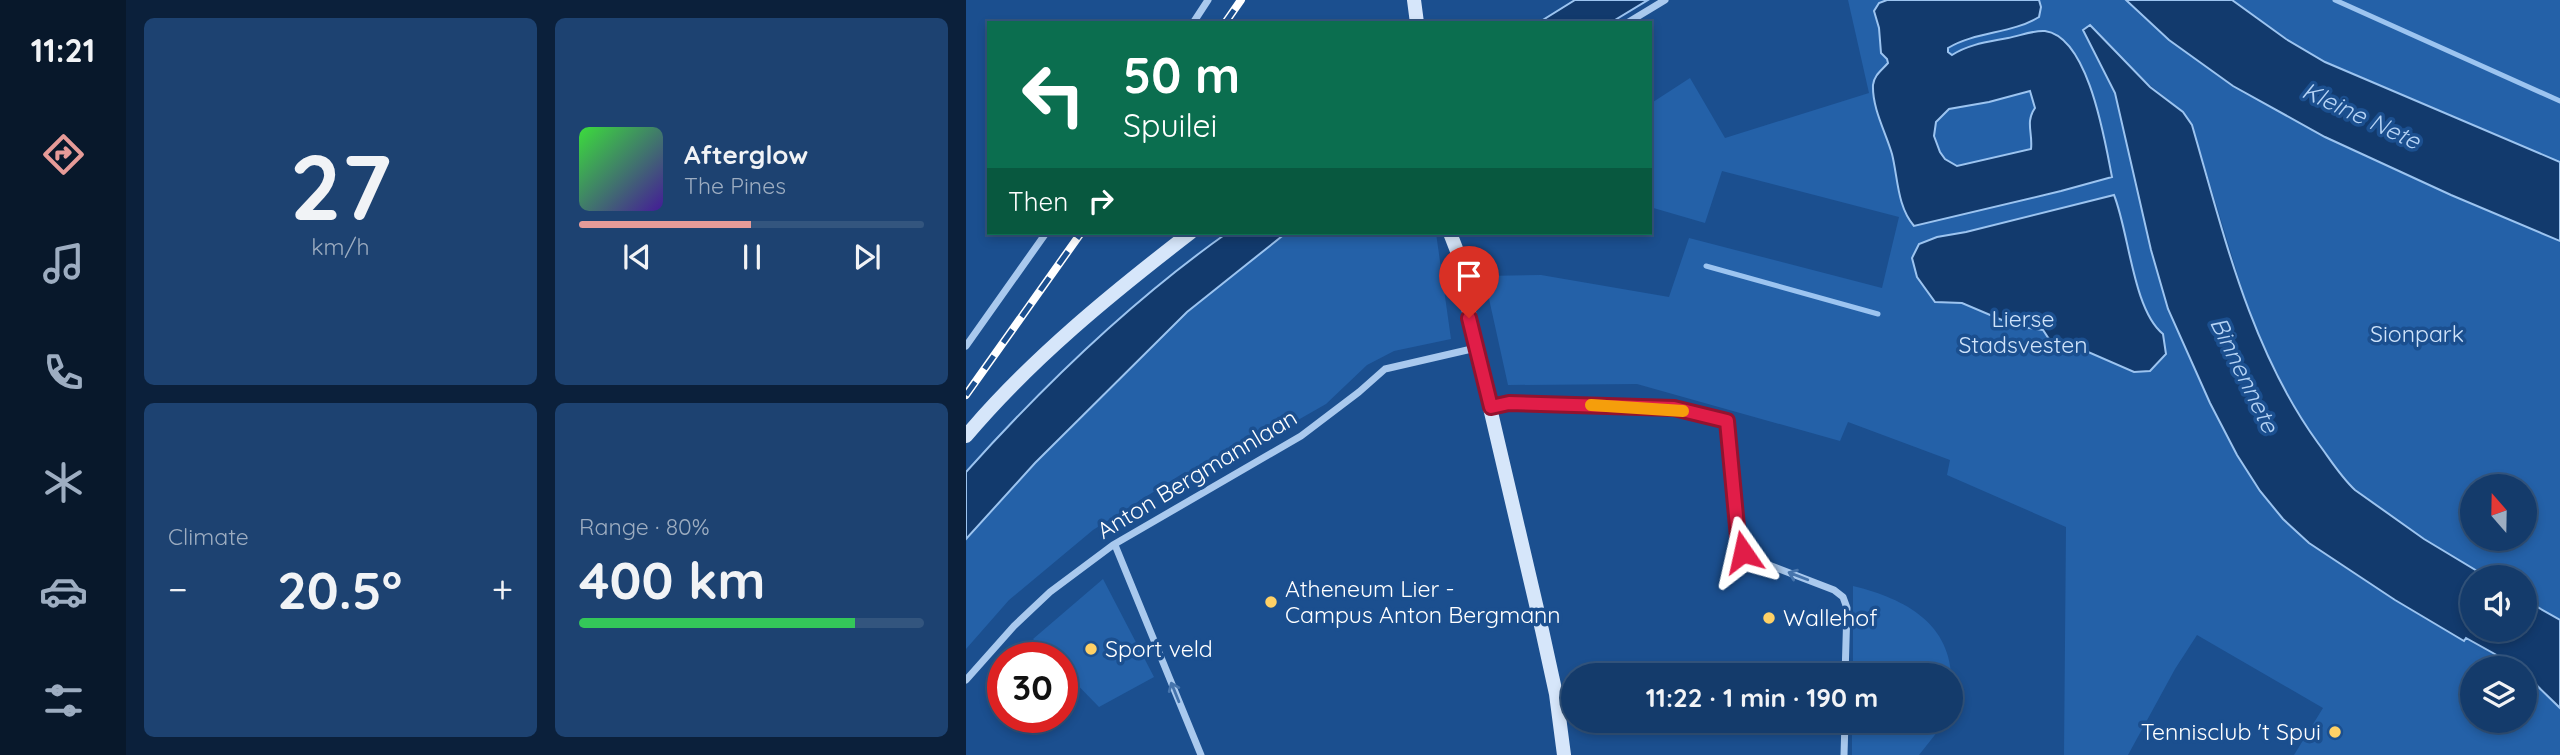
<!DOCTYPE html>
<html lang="en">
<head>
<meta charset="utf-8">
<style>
  body { margin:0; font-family:Quicksand,sans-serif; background:#1d4271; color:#f1f3f6; height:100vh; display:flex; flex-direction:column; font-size:26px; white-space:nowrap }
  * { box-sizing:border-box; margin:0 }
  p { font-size:23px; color:#9dadc1 }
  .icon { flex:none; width:38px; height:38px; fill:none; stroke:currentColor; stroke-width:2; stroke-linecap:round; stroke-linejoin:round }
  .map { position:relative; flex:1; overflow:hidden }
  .panel { display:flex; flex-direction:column; gap:18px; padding:18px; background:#0b203b; width:840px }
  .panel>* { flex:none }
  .guide { position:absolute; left:21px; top:21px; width:665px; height:214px; border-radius:0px; box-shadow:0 4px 10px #0003,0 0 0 2px #33557e; background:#0b6e4f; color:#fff; overflow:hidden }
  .needle { width:46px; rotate:340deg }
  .controls { position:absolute; left:1494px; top:474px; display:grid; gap:14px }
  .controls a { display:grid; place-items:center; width:77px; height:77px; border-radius:50%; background:#143b6b; box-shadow:0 4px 10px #0003,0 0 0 2px #33557e; font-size:35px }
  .speed { position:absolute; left:21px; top:642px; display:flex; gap:14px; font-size:35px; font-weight:700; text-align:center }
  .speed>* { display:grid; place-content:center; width:91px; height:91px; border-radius:50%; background:#143b6b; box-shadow:0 4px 10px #0003,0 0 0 2px #33557e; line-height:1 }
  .speed .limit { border:10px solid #d22; background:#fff; color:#111 }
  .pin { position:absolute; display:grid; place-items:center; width:60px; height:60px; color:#fff; margin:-72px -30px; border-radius:50% 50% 50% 0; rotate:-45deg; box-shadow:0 0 7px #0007 }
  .pin .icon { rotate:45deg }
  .me { position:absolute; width:77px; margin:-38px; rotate:349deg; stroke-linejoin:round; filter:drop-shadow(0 0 5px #0008) }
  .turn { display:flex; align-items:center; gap:24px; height:147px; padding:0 21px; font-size:32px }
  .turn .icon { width:91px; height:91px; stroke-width:2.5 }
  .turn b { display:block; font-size:49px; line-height:60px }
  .then { display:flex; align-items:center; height:66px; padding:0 21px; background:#0003; gap:14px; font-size:26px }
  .big { font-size:52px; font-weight:700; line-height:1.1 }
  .panel .card { flex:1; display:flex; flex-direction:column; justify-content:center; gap:10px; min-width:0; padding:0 24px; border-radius:10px; background:#1d4271 }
  .panel .dial { align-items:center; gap:0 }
  .dial b { font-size:91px; line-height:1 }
  .song { display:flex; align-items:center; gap:21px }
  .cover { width:84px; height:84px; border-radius:10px; background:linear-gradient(135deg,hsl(120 70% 55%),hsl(260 70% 35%)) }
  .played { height:7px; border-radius:4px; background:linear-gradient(90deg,#e69b98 50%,#33557e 50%) }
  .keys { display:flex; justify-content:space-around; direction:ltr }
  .heat { display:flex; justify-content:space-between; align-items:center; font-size:38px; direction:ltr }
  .charge { height:10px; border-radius:5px; background:linear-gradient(90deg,#34c759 80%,#33557e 0) }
  .panel .tiles { flex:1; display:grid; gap:18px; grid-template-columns:repeat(2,1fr) }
  .trip { position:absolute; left:595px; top:663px; width:402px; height:70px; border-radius:35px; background:#143b6b; box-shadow:0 4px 10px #0003,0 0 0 2px #33557e; font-weight:700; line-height:70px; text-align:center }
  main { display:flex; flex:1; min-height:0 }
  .tabs { display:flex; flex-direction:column; width:126px; justify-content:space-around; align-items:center; background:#08182b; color:#9dadc1 }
  .tabs .icon { width:49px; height:49px }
  .tabs .on { color:#e69b98 }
  .tabs b { font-size:32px; color:#f1f3f6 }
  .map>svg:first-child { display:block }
  .green { fill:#2461a8; fill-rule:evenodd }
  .water { fill:#123a6d; stroke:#9cc4f0; stroke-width:2; fill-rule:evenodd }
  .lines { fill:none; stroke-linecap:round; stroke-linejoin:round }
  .stream { stroke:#9cc4f0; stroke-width:5 }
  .street { stroke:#a9c9ee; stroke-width:7 }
  .secondary { stroke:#d6e6fa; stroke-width:14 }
  .rail-casing { stroke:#fff; stroke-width:8 }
  .rail { stroke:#1b4f8f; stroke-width:5; stroke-dasharray:16; stroke-linecap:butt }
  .oneway { stroke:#4674ac }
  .route-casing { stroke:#92132f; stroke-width:18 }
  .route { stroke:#e11d48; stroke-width:12 }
  .slow { stroke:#f59e0b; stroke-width:12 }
  .poi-dot { fill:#ffd166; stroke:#1b4f8f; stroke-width:2.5 }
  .labels { text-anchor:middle; stroke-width:7; stroke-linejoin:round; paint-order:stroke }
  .park-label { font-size:23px; fill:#cfe3fa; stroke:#1b4f8f }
  .street-label { font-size:23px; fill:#fff; stroke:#1b4f8f }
  .poi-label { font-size:23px; fill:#fff; stroke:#1b4f8f; text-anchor:start }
  .water-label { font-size:24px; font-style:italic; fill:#b5d3f5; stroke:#1b4f8f }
</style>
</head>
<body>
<main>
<nav class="tabs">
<b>11:21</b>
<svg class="icon on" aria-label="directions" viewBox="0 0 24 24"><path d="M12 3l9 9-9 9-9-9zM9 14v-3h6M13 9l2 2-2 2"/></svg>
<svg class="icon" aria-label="music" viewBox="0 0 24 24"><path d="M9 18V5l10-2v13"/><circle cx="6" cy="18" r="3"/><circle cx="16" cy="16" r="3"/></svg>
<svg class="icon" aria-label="phone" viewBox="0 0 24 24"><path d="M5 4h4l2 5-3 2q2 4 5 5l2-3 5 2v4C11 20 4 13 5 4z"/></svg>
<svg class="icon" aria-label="climate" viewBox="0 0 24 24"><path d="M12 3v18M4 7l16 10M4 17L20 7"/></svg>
<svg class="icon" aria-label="car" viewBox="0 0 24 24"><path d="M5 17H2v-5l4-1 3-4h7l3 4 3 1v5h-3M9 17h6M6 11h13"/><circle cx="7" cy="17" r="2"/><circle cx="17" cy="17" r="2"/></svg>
<svg class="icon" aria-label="filters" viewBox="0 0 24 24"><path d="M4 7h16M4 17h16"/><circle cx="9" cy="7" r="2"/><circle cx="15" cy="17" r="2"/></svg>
</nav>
<section class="panel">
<div class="tiles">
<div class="card dial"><b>27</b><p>km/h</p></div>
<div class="card">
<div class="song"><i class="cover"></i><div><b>Afterglow</b><p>The Pines</p></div></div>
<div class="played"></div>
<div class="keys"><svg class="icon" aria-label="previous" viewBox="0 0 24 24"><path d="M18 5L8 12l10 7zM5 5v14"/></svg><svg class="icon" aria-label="pause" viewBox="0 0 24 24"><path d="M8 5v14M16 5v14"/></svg><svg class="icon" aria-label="next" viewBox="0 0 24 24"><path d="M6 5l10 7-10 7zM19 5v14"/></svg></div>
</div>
<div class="card"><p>Climate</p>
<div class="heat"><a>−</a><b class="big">20.5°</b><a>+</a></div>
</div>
<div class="card"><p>Range · 80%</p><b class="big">400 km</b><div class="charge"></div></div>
</div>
</section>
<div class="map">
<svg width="1594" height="755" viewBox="0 0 1594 755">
  <rect width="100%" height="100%" fill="#1b4f8f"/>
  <path class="green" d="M882,0H1160L1203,40L1267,86L1359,137L1485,195L1594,241V620L1559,600V578L1521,577L1458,539L1406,503L1379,480L1335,419L1288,328L1226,125L1217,112L1117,30L1149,93L1185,250L1202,309L1244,403L1271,455L1294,491L1317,519L1343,543L1429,600L1497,641L1500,637L1550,665L1554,668H1507V721H1559V674L1594,708V755H1328L1357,708L1231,635L1209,669L1162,755H1098L1100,527L981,475L984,460L882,422L874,441L671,384L542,385L518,276L575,275L703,297L723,238L916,288L933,217L756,171L739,223L684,207V104L724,78L759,138L903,93ZM1507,486H1559V539H1507Z
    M1266,0H1594V162L1359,62L1320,39Z
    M320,233H470L485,339L428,351L401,365L360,404L229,479L219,472L127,530L43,600L0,649V539L69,463L221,312Z
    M137,579L188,677L133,707L96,669V658H86L67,639Z
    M887,586C944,600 991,627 985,693V676L887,675Z
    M886,721H977L972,731L953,755H886Z"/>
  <path class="water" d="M609,0H682L644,23H572Z
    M921,0H1073L1075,7L1073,17C1045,34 1011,31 982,48V52L986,55C1003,44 1022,42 1042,38C1053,36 1068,30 1079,31C1123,37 1139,142 1146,177L1095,191L948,226C931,206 932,178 926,154C920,133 906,108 907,85C908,75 916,70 922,63L921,59L915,53L913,28L908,11L913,3ZM1064,91L1069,108C1059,122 1067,133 1065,149L991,166L979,159L974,152L968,136L970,122L983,109L1023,102Z
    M1160,0H1266L1320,39L1359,62L1594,162V241L1485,195L1359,137L1267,86L1203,40Z
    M1124,25L1184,87L1217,112L1226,125C1258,235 1284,349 1352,443C1364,459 1374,476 1389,490L1458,539L1521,577L1507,578V630H1559V600L1594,620V708L1559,674V668H1554L1500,638L1498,641L1429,600L1343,543L1317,519L1294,491L1271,455L1244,403L1202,309L1185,250L1149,93L1117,30Z
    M1148,195C1163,232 1167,310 1197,334L1200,354L1184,371L1168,372L1097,341L1083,339L1077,330L1050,326L996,303L969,302L951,277L946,258L953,244L971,237L1000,232Z
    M261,233H320L221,312L69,463L0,539V472C79,384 165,301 261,233Z"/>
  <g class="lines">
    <path class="stream" d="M1369,0L1594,101
      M740,266L912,314"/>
    <path class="street" d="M227,23L242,0
      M661,23L699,0
      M0,346L80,233
      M525,407L543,403L708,408L761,421L772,537L777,552L795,562L868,590L877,597L881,608L879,676
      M149,545L235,755
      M0,680L48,626L84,592L147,545L335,436L393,392L419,369L510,348
      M878,755L879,721"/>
    <path class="secondary" d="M448,0L451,23
      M484,233L491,251L510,348L576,630L590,694L598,755
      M0,436C65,359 145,294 224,233"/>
    <defs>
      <path id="rail" d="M259,23L275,0
        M0,395L115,233"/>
    </defs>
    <use href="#rail" class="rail-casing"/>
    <use href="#rail" class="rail"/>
  </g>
  <defs><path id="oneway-shaft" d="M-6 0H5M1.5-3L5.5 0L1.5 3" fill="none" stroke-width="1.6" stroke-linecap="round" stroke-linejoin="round" transform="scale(1.75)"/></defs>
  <g class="oneway">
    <use href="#oneway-shaft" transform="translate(832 576) rotate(-159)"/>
    <use href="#oneway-shaft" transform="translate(209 692) rotate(-112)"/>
  </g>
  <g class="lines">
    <defs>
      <path id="route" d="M503,318L525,407L543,403L708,408L761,421L772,537L777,552"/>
    </defs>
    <use href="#route" class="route-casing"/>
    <use href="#route" class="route"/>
    <path class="slow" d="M625,405L717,411"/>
  </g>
  <g class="poi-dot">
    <circle cx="305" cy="602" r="7"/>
    <circle cx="803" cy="618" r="7"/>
    <circle cx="125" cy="649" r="7"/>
    <circle cx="1369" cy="732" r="7"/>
  </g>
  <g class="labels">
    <g class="park-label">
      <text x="1057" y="327">Lierse<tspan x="1057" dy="26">Stadsvesten</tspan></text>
      <text x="1451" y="342">Sionpark</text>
    </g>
    <g class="street-label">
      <text transform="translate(231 474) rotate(-31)" y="8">Anton Bergmannlaan</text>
    </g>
    <g class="poi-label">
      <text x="319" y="597">Atheneum Lier -<tspan x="319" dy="26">Campus Anton Bergmann</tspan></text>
      <text x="817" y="626">Wallehof</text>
      <text x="139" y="657">Sport veld</text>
      <text x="1355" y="740" text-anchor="end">Tennisclub 't Spui</text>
    </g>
    <g class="water-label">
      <text transform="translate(1395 116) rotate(25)" y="8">Kleine Nete</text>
      <text transform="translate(1278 375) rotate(64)" y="8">Binnennete</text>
    </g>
  </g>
</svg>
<div class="controls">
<a><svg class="needle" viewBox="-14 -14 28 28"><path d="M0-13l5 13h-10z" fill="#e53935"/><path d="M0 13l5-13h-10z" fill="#9dadc1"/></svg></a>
<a><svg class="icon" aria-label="sound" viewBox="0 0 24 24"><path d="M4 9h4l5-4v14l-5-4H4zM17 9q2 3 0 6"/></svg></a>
<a><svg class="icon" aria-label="layers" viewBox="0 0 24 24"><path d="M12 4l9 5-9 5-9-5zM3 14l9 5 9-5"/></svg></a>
</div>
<div class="speed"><div class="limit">30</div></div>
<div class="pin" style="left:503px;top:318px;background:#d93025"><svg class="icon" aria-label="arrive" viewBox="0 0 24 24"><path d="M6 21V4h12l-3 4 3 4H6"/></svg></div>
<svg class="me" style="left:777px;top:552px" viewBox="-20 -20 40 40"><path d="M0-17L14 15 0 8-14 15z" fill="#e11d48" stroke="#fff" stroke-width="4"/></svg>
<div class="trip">11:22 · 1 min · 190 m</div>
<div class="guide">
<div class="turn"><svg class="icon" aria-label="left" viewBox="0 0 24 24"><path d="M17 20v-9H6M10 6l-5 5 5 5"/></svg><div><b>50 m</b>Spuilei</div></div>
<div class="then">Then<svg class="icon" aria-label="right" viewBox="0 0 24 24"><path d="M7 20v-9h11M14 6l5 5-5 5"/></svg></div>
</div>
</div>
</main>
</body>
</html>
